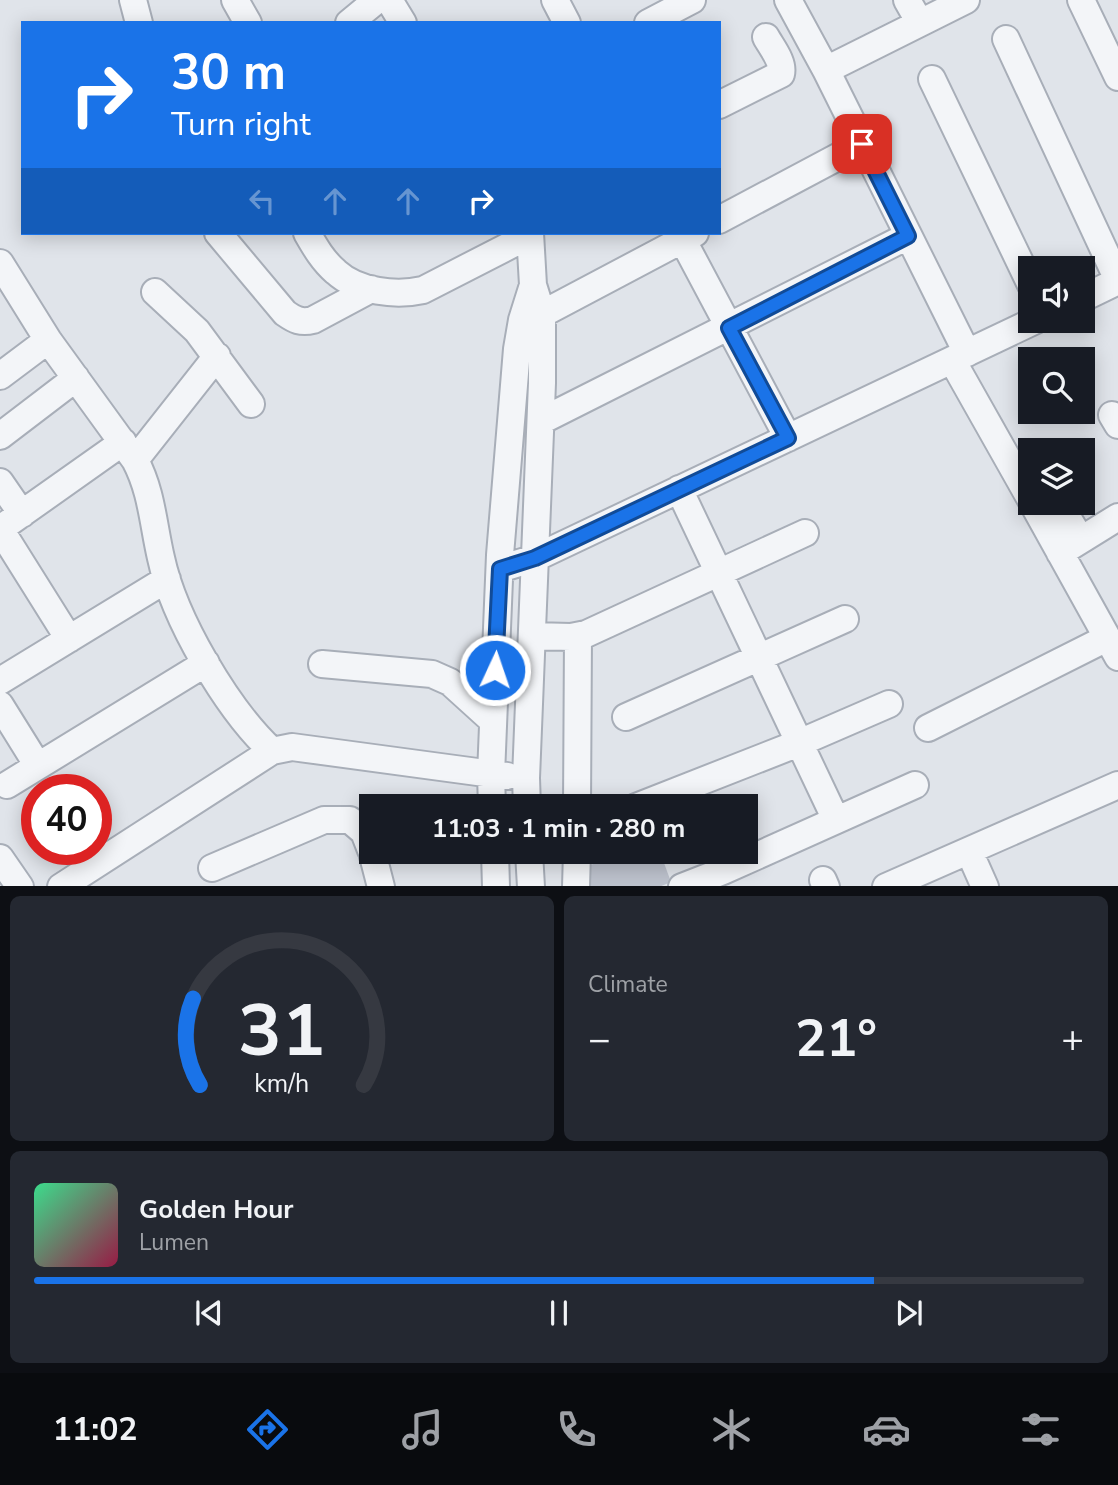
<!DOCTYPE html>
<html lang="en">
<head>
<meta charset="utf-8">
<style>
  body { margin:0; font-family:"Nunito Sans",sans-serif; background:#242831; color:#f1f3f6; height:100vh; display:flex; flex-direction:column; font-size:26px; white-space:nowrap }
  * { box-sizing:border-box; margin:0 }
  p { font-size:23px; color:#9ea1a6 }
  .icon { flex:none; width:38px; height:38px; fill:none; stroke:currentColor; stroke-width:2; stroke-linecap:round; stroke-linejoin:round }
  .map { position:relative; height:886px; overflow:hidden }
  .details { display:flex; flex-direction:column; gap:10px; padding:10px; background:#0d0f14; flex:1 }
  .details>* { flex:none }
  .hud { position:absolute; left:21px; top:21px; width:700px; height:214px; border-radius:0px; box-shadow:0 4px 18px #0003; background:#1a73e8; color:#fff; overflow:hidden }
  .tools { position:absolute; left:1018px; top:256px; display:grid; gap:14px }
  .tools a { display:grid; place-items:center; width:77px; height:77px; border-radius:0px; background:#171b24; box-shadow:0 4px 18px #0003; font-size:35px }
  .speed { position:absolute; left:21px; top:774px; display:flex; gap:14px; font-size:35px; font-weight:700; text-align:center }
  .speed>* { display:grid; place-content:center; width:91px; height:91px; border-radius:50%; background:#171b24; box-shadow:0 4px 18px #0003; line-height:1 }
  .speed .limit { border:10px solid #d22; background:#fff; color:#111 }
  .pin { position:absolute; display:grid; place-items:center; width:60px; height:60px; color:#fff; margin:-30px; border-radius:14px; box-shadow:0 4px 10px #0006 }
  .me { position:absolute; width:77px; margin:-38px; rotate:3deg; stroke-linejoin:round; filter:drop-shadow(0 0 5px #0008) }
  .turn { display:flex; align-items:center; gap:24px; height:147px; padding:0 35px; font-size:32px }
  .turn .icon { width:91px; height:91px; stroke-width:2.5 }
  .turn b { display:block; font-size:49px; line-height:60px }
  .lanes { display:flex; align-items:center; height:66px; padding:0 35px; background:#0003; justify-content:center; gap:35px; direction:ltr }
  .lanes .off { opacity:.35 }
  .big { font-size:52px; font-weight:700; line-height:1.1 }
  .details .card { flex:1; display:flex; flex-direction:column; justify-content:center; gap:10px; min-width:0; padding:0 24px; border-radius:10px; background:#242831 }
  .details .dial { align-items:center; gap:0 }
  .dial svg { height:182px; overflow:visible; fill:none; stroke:#363941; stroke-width:7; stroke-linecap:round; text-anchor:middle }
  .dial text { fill:#f1f3f6; stroke:none }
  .song { display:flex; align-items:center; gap:21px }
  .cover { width:84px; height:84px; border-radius:10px; background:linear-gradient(135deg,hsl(150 70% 55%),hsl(340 70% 35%)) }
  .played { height:7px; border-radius:4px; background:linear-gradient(90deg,#1a73e8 80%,#363941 80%) }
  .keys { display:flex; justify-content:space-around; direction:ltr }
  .heat { display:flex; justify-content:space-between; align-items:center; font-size:38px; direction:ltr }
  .details .tiles { flex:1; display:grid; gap:10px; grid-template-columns:1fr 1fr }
  .card:last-child { grid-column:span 2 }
  .trip { position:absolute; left:359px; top:794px; width:399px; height:70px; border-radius:0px; background:#171b24; box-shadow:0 4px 18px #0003; font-weight:700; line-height:70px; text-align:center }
  .dock { display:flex; height:112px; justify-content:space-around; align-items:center; background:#090b0e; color:#9ea1a6 }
  .dock .icon { width:49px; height:49px }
  .dock .active { color:#1a73e8 }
  .dock b { font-size:32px; color:#f1f3f6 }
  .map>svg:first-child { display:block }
  .building { fill:#bdc2cd }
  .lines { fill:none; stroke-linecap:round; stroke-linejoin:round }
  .minor-casing { stroke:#a8aeb8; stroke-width:30 }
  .minor { stroke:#f3f5f8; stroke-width:26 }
  .route-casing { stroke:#114b97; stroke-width:18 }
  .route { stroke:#1a73e8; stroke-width:12 }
</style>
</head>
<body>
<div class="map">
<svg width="1118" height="887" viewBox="0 0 1118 887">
  <rect width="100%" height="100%" fill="#e0e4ea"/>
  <path class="building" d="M627,852H660L671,882L659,887H585L579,869Z"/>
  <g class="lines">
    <defs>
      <path id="minor" d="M133,0L139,23
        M235,0L248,23
        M389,0L403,23
        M555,0L567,23
        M788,0L826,70L967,353
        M907,0L920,23
        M1081,0L1118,77
        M349,23L377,0
        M648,23L692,0
        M1006,39L1118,280
        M826,70L966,0
        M932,79L1031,285
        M719,105L781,74C784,62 772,48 766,37
        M719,220L862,144
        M218,233L285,313C295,320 301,323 313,320L371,289
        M307,233C315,247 323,261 336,272C358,292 396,296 423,290L530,235
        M679,233L788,438
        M0,263L48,340L135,460C152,492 153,524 161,558C174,619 227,709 272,751
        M155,292L197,331L251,404
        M1083,298L1118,281
        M527,318L542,314L695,233
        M952,360L1031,500
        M0,376L48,340
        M1112,415L1118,425
        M541,421L908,236
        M0,436L76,378
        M135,460L217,356
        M0,482L22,514
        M679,489L836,820
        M1032,502L1118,657
        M1058,502L1081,540
        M0,529L123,442
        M0,529L69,639
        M1060,553L1118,517
        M500,569L535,558L1036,320
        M532,636L571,637L586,634L805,533
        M322,664L432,674L450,682L493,721
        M0,681L167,579
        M0,705L38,766
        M626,717L845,619
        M928,728L1107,638
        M7,785L206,663
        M492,807L491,775L500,555L517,349L522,320L533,285
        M527,807L526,778L542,383V314L533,285L530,233
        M577,807L578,636
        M636,807L799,743L889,704
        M969,851L985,887
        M372,852L381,887
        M495,852L496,887
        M529,852L531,887
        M0,858L20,887
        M212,868L324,820H350L364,832L371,850
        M823,880L826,887
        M61,887L272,751L292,747L507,776
        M576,887L577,852
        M682,887L723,871L915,785
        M886,887L1118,785"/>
    </defs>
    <use href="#minor" class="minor-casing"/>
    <use href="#minor" class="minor"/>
  </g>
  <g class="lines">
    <defs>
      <path id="route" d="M495,670L500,569L535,558L788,438L729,328L908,236L862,144"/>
    </defs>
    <use href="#route" class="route-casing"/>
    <use href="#route" class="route"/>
  </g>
</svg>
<div class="tools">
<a><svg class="icon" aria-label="sound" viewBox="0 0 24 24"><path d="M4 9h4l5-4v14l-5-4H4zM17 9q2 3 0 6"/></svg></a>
<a><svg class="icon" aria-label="search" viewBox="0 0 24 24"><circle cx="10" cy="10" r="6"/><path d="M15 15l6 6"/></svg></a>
<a><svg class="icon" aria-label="layers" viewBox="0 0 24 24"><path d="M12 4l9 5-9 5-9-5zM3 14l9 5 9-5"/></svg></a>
</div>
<div class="speed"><div class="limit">40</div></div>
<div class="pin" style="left:862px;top:144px;background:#d93025"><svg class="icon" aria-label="arrive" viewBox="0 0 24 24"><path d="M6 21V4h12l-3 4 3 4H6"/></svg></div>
<svg class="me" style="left:495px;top:670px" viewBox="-20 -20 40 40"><circle r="17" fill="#1a73e8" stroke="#fff" stroke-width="3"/><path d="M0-11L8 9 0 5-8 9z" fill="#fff"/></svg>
<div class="trip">11:03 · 1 min · 280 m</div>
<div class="hud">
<div class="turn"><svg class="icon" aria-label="right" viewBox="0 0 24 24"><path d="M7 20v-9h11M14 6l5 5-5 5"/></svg><div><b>30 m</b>Turn right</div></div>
<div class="lanes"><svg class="icon off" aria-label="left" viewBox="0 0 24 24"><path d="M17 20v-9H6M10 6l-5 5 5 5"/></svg><svg class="icon off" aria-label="ahead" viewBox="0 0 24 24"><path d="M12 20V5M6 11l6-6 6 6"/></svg><svg class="icon off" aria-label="ahead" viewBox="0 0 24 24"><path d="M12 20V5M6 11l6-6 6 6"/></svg><svg class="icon" aria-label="right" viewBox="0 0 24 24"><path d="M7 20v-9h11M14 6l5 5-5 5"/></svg></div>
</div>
</div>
<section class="details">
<div class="tiles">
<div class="card dial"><svg viewBox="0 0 100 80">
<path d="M14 69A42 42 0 1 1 86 69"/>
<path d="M14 69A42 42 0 0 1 11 31" stroke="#1a73e8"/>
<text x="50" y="56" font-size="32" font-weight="700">31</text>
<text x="50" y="72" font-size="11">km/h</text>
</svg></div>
<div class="card"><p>Climate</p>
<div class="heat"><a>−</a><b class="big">21°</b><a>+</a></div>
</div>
<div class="card">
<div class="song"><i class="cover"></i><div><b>Golden Hour</b><p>Lumen</p></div></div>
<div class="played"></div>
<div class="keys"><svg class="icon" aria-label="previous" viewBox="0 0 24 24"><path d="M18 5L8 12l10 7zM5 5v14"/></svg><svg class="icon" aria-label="pause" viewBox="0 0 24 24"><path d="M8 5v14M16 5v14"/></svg><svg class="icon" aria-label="next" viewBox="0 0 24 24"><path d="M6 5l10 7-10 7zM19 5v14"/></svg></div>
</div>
</div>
</section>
<nav class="dock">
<b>11:02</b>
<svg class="icon active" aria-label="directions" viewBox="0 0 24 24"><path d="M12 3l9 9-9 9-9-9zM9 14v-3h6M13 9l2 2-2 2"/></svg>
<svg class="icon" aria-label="music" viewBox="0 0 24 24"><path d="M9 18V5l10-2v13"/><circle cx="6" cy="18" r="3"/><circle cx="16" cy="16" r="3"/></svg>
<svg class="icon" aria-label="phone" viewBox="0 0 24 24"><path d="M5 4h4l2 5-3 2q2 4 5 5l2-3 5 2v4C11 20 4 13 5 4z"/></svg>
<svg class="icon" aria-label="climate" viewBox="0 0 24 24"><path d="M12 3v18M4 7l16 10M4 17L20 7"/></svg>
<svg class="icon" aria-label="car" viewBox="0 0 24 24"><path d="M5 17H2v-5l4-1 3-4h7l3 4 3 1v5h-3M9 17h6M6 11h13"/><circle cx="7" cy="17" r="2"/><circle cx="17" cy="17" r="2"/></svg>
<svg class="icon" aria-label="filters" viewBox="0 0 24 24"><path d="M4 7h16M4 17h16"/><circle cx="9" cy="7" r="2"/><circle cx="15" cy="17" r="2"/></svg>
</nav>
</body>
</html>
